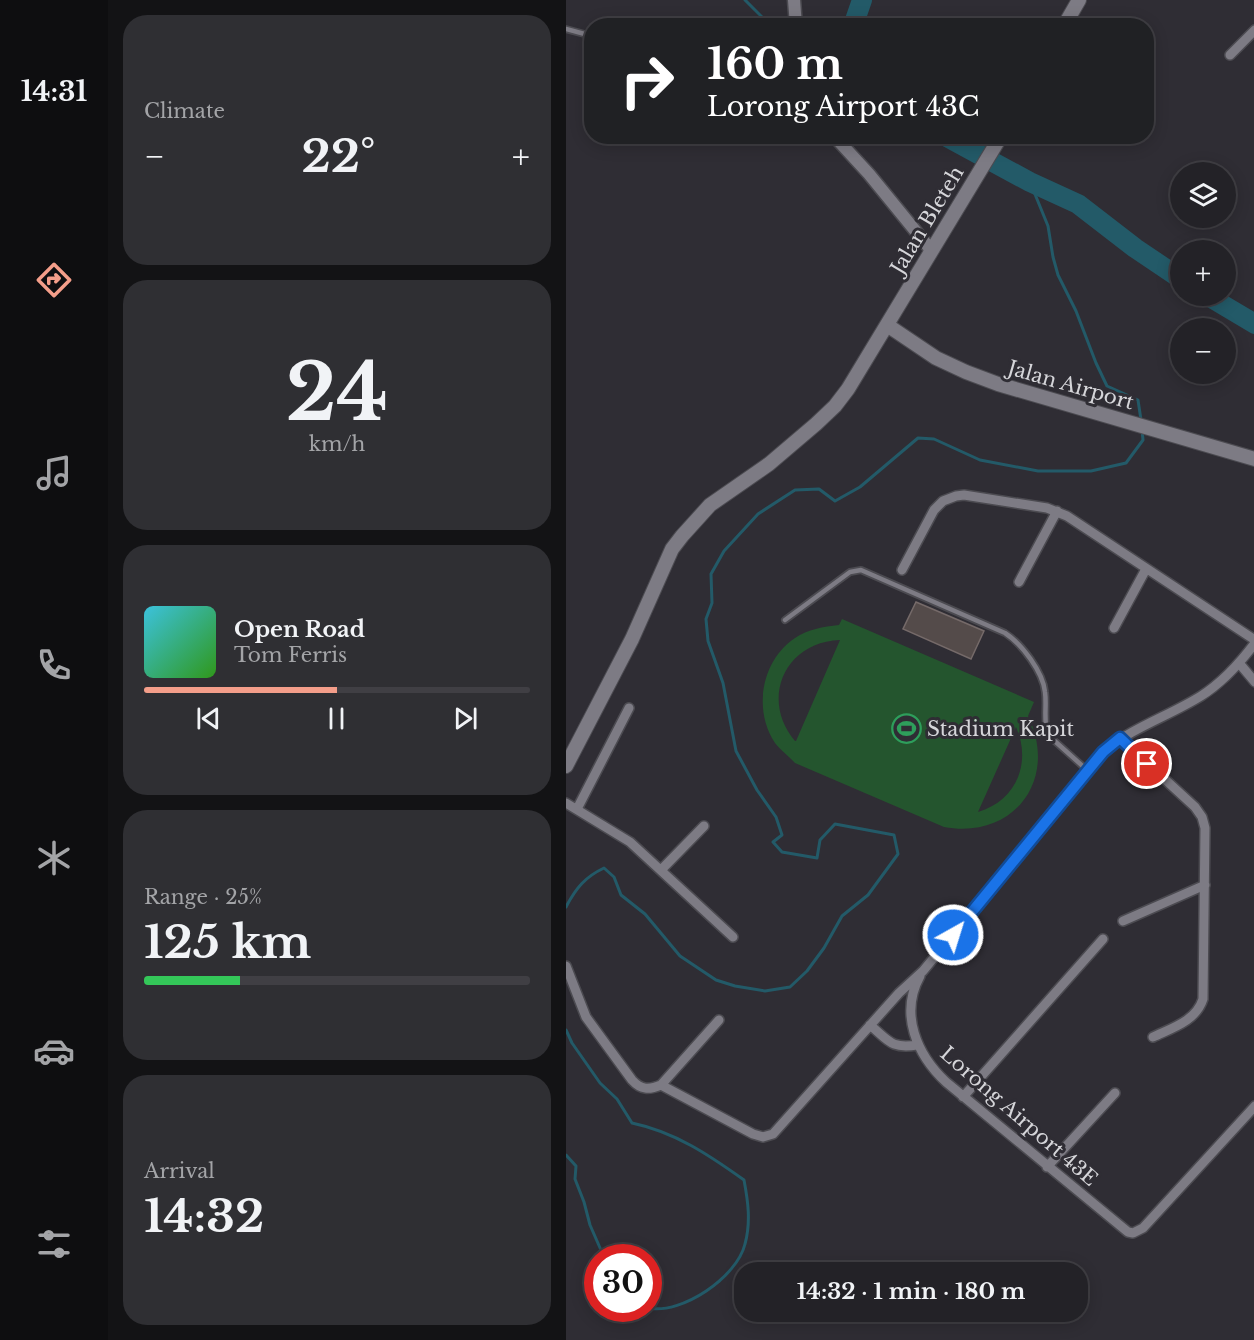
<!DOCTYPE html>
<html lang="en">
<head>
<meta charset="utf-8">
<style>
  body { margin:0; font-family:"Libre Baskerville",serif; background:#2f2f33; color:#f1f3f6; height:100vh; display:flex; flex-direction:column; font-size:22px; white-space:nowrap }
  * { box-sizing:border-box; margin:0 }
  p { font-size:20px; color:#a3a4a7 }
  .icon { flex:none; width:33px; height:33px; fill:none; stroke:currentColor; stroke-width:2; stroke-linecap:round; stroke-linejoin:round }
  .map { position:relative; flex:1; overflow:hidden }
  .details { display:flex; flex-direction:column; gap:15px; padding:15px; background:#131315; width:458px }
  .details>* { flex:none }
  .banner { position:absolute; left:18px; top:18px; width:570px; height:126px; border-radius:24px; box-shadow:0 3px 15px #0003,0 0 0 2px #403f44; background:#202124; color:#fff; overflow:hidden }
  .tools { position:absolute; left:604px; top:162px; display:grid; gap:12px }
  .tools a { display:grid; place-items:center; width:66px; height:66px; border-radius:50%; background:#232227; box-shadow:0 3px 15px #0003,0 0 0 2px #403f44; font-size:30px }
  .speed { position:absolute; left:18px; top:1244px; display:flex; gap:12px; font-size:30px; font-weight:700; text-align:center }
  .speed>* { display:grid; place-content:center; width:78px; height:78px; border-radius:50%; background:#232227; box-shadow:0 3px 15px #0003,0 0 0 2px #403f44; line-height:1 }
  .speed .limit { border:9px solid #d22; background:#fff; color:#111 }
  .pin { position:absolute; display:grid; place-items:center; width:51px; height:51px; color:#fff; margin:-26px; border:3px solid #fff; border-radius:50%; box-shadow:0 2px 6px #0007 }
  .me { position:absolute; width:66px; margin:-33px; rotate:39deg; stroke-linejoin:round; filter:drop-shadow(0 0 4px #0008) }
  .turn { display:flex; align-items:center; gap:21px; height:126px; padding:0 24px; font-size:27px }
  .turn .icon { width:78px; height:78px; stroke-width:2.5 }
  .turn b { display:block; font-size:42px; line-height:51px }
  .big { font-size:45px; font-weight:700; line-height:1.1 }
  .details .widget { flex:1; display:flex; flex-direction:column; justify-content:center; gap:9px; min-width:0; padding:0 21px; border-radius:24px; background:#2f2f33 }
  .details .dial { align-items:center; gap:0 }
  .dial b { font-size:78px; line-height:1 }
  .song { display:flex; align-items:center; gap:18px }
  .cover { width:72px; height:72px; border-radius:9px; background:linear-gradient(135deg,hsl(190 70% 55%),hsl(110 70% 35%)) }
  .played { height:6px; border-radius:3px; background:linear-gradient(90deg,#f49e8a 50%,#403f44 50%) }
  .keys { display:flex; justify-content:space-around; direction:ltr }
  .heat { display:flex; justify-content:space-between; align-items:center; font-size:33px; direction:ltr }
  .charge { height:9px; border-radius:4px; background:linear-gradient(90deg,#34c759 25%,#403f44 0) }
  .trip { position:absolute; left:168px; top:1262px; width:354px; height:60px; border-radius:24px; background:#232227; box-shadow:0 3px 15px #0003,0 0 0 2px #403f44; font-weight:700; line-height:60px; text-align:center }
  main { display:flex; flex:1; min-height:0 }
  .tab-bar { display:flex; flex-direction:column; width:108px; justify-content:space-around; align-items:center; background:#0e0e10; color:#a3a4a7 }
  .tab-bar .icon { width:42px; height:42px }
  .tab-bar .selected { color:#f49e8a }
  .tab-bar b { font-size:27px; color:#f1f3f6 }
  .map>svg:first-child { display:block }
  .green { fill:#24552e; fill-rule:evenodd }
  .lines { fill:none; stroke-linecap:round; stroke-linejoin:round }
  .stream { stroke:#235a68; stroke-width:3 }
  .river { stroke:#235a68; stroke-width:20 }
  .building { fill:#544b4a; stroke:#756a69; stroke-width:1.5 }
  .service-casing { stroke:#4c4b51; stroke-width:8 }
  .minor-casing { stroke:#4c4b51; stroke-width:12 }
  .tertiary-casing { stroke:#4c4b51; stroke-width:15 }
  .secondary-casing { stroke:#4c4b51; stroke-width:16 }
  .service { stroke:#7d7b84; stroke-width:4.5 }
  .minor { stroke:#7d7b84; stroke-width:9 }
  .tertiary { stroke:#7d7b84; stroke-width:12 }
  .secondary { stroke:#7d7b84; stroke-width:14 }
  .route-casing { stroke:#114b97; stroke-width:15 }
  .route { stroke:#1a73e8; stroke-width:10 }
  .labels { text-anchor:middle; stroke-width:6; stroke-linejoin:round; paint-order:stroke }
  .street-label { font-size:20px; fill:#d5d5d9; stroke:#2f2d34 }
  .poi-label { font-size:20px; fill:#d5d5d9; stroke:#2f2d34; text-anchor:start }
</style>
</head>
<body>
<main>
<nav class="tab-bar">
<b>14:31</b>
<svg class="icon selected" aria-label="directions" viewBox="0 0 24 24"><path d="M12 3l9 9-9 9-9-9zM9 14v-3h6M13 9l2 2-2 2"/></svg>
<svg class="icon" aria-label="music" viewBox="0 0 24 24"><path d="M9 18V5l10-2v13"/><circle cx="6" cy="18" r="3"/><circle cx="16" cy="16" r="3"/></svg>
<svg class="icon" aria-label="phone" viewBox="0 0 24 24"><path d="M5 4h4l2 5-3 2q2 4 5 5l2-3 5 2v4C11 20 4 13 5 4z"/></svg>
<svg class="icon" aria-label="climate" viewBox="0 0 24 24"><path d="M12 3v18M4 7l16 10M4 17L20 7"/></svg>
<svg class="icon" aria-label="car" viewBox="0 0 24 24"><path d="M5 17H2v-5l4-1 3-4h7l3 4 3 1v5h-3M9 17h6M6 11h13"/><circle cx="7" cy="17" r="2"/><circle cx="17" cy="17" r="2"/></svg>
<svg class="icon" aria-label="filters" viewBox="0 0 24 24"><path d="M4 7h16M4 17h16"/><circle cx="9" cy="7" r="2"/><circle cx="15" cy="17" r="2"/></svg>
</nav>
<section class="details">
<div class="widget"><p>Climate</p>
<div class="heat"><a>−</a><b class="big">22°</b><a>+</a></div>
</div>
<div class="widget dial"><b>24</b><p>km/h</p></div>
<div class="widget">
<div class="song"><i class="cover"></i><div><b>Open Road</b><p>Tom Ferris</p></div></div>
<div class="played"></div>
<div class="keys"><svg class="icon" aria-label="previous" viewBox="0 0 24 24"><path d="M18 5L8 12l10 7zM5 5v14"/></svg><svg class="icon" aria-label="pause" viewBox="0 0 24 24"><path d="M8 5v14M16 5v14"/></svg><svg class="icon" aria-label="next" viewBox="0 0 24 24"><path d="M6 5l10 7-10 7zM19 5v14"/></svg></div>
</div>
<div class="widget"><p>Range · 25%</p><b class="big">125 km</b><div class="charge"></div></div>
<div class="widget"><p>Arrival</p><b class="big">14:32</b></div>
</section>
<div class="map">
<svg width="689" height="1340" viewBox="0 0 689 1340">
  <rect width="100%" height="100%" fill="#2f2d34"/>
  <path class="green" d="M276,619L468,702L462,716C493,779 448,840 378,827L229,763C223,756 214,750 209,743C187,710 195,661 229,638C242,629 257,627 273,625ZM274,640L230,741H229C194,700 218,642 274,640ZM450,727C466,763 450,801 412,812Z"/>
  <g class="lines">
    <path class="stream" d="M179,0L205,26
      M464,182L482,226L487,257L492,275L510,311L530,363L541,386L572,400L575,420
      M0,907C10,888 19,877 38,868L48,877L55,895L79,914L114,956L150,980L169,986L199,991L224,987L241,971L258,948L276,916L302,895L332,854L328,835L269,824L254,840L251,858L216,852L207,842L216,835L210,817L191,790L170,751L157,683L142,641L140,619L146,603L145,574L158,551L192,514L229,490L253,489L269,501L294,487L352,438L368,439L414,460L472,471H525L560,463L577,440L576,430
      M0,1030L6,1043L34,1083L51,1099L66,1123C109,1132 143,1155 178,1180C182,1201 185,1222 179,1244C171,1277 116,1315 82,1308
      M0,1155L10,1166L9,1179L18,1202L24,1225L38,1257"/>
    <path class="river" d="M287,26L296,0
      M379,136L464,182L512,204L569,248L615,279
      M642,296L689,324"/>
  </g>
  <path class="building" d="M350,602L418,631L405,659L337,629Z"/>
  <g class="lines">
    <defs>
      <path id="service" d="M0,29L26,36
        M219,620L284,572L295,570L439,633C456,644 477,672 479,692C481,706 477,722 482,735L521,770"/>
      <path id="minor" d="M664,55L689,30
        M336,570L368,510L377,501L390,496L398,495L481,508L501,516L689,640
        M453,582L491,511
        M548,628L580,569
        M673,663L689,682
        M554,738L629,807L636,817L639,828L637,999C630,1021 606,1028 587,1037
        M0,803L64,842L167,937
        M11,809L63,708
        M95,870L138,826
        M557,921L639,885
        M0,966L20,1017L66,1080C75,1090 83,1090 95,1085L153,1020
        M354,976C333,1014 351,1055 380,1082L562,1232L567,1233L577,1228L689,1106
        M304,1025C323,1041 325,1049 351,1045
        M95,1085L187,1134L197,1137L207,1134L333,993L357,971L537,752C567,727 603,716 635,696C657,682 674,663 689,643
        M397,1097L537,939
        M481,1167L549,1093"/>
      <path id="tertiary" d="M228,0L230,26
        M268,136L303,174L365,250"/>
      <path id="secondary" d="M498,26L513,0
        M321,325L370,358L400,372L432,384L689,459
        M0,766L66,639L106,549L116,536L144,505L203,464L250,424L269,406L282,389L435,136"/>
    </defs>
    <use href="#service" class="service-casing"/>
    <use href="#minor" class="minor-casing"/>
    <use href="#tertiary" class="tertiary-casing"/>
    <use href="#secondary" class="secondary-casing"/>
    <use href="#service" class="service"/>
    <use href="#minor" class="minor"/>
    <use href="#tertiary" class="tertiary"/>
    <use href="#secondary" class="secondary"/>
  </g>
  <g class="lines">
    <defs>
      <path id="route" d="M387,935L537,752L554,738L581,764"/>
    </defs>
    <use href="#route" class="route-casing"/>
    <use href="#route" class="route"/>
  </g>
  <defs>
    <symbol id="stadium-ring" viewBox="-11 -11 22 22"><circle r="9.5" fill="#2f2d34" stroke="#2e9e5b" stroke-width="1.5"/><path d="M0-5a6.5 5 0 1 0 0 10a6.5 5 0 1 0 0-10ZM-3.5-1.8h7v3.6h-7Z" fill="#2e9e5b"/></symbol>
  </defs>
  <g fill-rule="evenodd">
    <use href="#stadium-ring" x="324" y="712" width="33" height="33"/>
  </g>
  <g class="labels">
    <g class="street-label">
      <text transform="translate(361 220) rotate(-59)" y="7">Jalan Bleteh</text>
      <text transform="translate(505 385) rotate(16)" y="7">Jalan Airport</text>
      <text transform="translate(453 1116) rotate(41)" y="7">Lorong Airport 43E</text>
    </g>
    <g class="poi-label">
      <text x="361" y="736">Stadium Kapit</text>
    </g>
  </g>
</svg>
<div class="tools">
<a><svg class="icon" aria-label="layers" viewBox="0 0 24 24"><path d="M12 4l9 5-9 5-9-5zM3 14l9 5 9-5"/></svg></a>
<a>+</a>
<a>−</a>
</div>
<div class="speed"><div class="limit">30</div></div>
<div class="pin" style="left:581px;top:764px;background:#d93025"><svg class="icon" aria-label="arrive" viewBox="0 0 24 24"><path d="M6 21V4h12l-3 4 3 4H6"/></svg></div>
<svg class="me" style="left:387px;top:935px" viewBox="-20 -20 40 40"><circle r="17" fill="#1a73e8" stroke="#fff" stroke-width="3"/><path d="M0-11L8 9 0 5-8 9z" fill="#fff"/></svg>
<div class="trip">14:32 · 1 min · 180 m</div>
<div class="banner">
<div class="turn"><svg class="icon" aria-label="right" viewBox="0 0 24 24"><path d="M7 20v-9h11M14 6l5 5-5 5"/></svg><div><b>160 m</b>Lorong Airport 43C</div></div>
</div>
</div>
</main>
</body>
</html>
